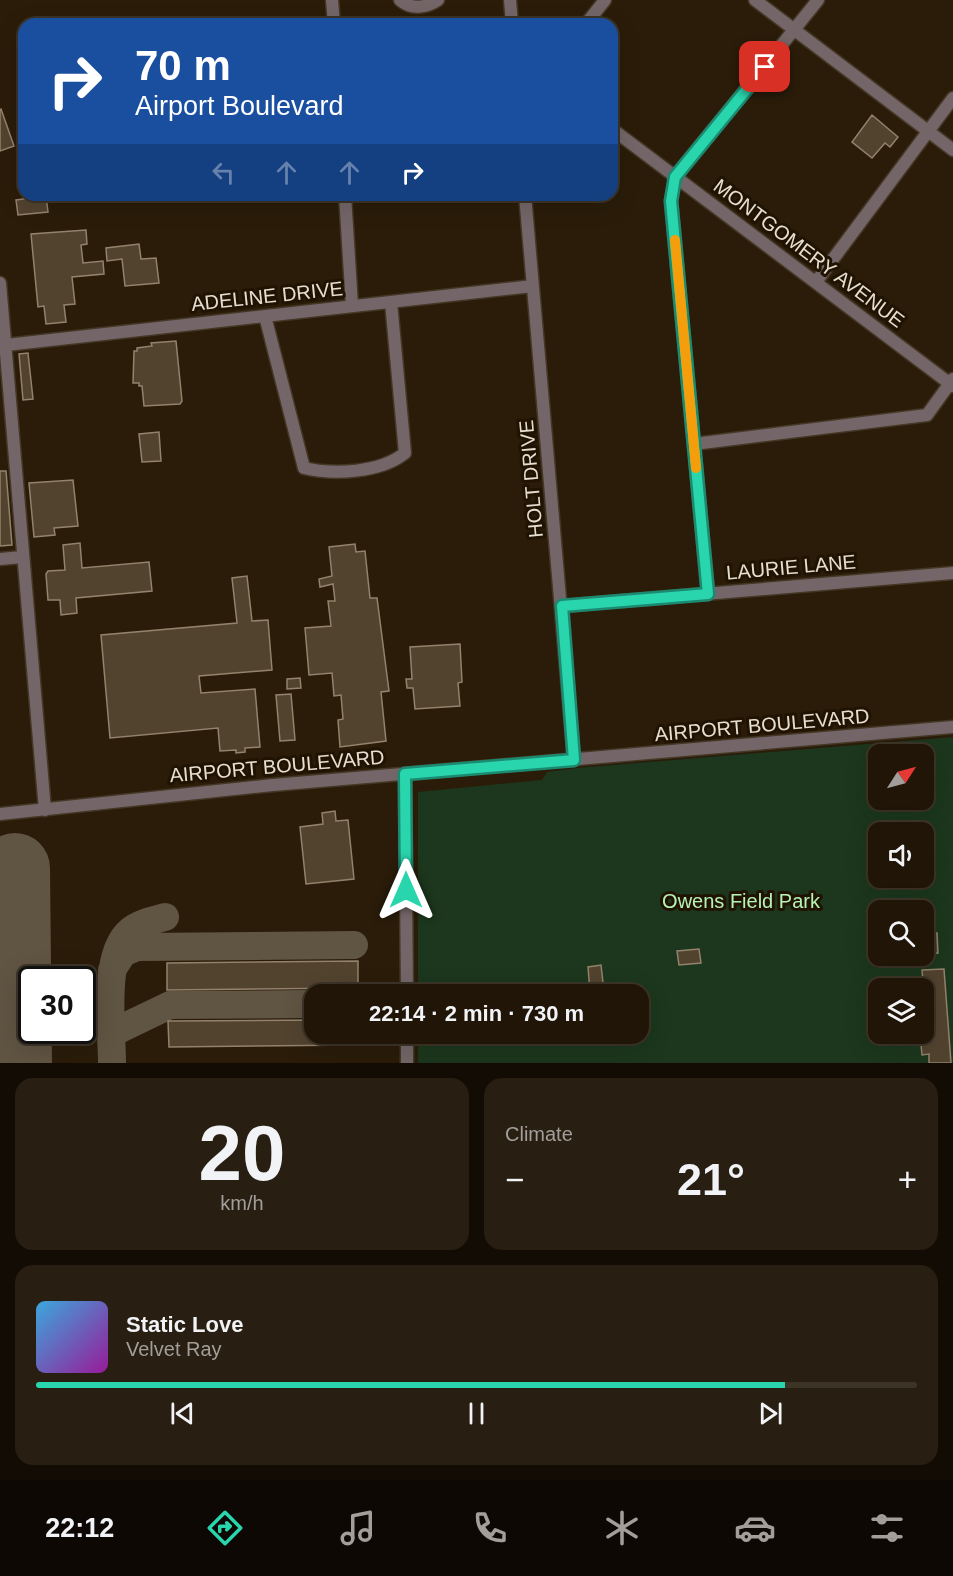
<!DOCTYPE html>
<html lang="en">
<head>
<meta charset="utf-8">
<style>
  body { margin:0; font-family:Arial,sans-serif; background:#281e11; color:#f1f3f6; height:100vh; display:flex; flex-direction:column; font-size:22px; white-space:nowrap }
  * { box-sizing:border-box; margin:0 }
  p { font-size:20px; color:#a29f9b }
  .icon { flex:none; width:33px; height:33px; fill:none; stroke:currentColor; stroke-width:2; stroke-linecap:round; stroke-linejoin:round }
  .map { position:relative; height:1063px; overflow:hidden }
  .drawer { display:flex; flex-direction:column; gap:15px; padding:15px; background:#120c04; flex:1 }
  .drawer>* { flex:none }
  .top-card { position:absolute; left:18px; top:18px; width:600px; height:183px; border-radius:18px; box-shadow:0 6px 24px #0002,0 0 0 2px #3d3428; background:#1a4fa0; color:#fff; overflow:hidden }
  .needle { width:39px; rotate:54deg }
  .tools { position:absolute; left:868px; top:744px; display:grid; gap:12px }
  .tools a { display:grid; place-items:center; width:66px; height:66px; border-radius:12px; background:#201507; box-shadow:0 6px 24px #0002,0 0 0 2px #3d3428; font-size:30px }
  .speed { position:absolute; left:18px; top:966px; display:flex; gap:12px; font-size:30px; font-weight:700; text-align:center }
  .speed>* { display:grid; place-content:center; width:78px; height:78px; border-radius:50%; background:#201507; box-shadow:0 6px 24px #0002,0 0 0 2px #3d3428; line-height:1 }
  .speed .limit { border:3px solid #111; border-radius:9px; background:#fff; color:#111 }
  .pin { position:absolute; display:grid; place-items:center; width:51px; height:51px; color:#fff; margin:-26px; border-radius:12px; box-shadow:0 3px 9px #0006 }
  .me { position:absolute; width:66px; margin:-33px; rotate:0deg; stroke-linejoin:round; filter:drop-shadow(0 0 4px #0008) }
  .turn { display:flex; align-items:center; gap:21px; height:126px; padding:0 18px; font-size:27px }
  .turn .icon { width:78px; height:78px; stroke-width:2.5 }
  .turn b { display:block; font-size:42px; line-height:51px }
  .lanes { display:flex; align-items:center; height:57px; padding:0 18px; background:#0003; justify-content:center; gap:30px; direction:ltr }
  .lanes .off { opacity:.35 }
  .big { font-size:45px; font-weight:600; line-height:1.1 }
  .drawer .tile { flex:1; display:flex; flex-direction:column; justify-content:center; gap:9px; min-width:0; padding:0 21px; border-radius:18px; background:#281e11 }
  .drawer .dial { align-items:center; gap:0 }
  .dial b { font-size:78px; line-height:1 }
  .song { display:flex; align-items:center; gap:18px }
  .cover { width:72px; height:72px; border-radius:9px; background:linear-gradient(135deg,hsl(200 70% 55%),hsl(300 70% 35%)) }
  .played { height:6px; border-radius:3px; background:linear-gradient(90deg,#29d5ac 85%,#3d3428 85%) }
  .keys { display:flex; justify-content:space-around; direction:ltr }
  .heat { display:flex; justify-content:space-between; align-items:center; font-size:33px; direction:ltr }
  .drawer .tiles { flex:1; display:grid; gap:15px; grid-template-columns:1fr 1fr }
  .tile:last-child { grid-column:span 2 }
  .trip { position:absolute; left:304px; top:984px; width:345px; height:60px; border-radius:18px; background:#201507; box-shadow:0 6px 24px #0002,0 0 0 2px #3d3428; font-weight:600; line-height:60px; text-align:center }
  .tabs { display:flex; height:96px; justify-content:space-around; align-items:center; background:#0d0803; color:#a29f9b }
  .tabs .icon { width:42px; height:42px }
  .tabs .active { color:#29d5ac }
  .tabs b { font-size:27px; color:#f1f3f6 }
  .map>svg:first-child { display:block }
  .green { fill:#1c371d; fill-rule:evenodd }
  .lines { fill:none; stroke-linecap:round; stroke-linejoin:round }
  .taxiway { stroke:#605442; stroke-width:28 }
  .runway { stroke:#605442; stroke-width:70 }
  .building { fill:#52432f; stroke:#93826c; stroke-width:1.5 }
  .street-casing { stroke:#443725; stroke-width:15 }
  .street { stroke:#746668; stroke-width:12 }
  .route-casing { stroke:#1b8a70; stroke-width:15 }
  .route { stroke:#29d5ac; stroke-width:10 }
  .slow { stroke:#f59e0b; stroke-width:10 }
  .labels { text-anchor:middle; stroke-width:6; stroke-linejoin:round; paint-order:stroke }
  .street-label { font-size:20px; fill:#e7ded2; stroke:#201302 }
  .park-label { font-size:20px; fill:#b5f2b5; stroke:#201302 }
</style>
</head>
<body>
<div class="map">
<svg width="953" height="1063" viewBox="0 0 953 1063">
  <rect width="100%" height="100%" fill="#2a1c09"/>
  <path class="green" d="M953,737V1063H418V1034H639V994H418V792L542,780L547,772L577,768ZM879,754H924V800H879ZM879,832H924V878H879ZM879,910H924V956H879ZM879,988H924V1034H879Z"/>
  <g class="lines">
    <path class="taxiway" d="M112,970L123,953L137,947L354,945
      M112,1033L170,1005L315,1004
      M112,1063C112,1030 102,954 130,931C139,923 154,920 165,917"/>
    <path class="runway" d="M15,868L17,1063"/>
  </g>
  <path class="building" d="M1,109L14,146L0,151V110Z
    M872,115L898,137L890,147L885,143L872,158L852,142Z
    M46,196L48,212L18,215L16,200Z
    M86,230L87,244L81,245L83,263L103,261L104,274L72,277L75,304L64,305L66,322L46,324L44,306L38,307L31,234Z
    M139,244L141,259L156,258L159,283L125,286L122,259L107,261L106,248Z
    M176,341L182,401L180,404L144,406L142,386H139V383H133L134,351H137V348L152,346L151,343Z
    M28,353L33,399L23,400L19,354Z
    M159,432L161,461L142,462L139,434Z
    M0,471H6L12,545L0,546Z
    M73,480L78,526L54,528L55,535L34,537L29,483Z
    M80,543L82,568L149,562L152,591L76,598L77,613L61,615L60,600H48L46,574L48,571L65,570L63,545Z
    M355,544L356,552L365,551L370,598H377L389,691L381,692L386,741L340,747L338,720L343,719L341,695L334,696L332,673L309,675L305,628L331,626L328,601H335L333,584L320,587L319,579L332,576L329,547Z
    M247,576L252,621L268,620L272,670L199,676L201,693L255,689L260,747L245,748V752L236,753V750L220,751L218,728L110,738L101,635L237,623L232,578Z
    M460,644L462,682L458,683L460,706L415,709L413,688H407L406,679H412L410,647Z
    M300,678L301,688L287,689V679Z
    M291,694L295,740L280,741L276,695Z
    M335,811L336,821L348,820L354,879L306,884L300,827L323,824L322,813Z
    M924,922H932L933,933H937L938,953L924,954Z
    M699,949L701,963L679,965L677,951Z
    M358,961V988L167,990V963Z
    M601,965L604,991L590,992L588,967Z
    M944,969L951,1063H929V1054L922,1055L920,1034H924V1029H927L922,970Z
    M315,1020V1034H355V1045L169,1047L168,1021Z"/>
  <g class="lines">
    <defs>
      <path id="street" d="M332,0L334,24
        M400,0C411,10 426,8 438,0
        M510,0L512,24
        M755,0L953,150
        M586,24L605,0
        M612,129L953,386
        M345,195L352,306
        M525,195L574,760
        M816,282L953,98
        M0,283L45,810
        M265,316L304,468C334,475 380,473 405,453L391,302
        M6,345L533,286
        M694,444L927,415L953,379
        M0,559L22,557
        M708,594L671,201L675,177L818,0
        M562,606L953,573
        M405,774L407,994
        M0,814L273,785L953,727
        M407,1034V1063"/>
    </defs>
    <use href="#street" class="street-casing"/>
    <use href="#street" class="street"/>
  </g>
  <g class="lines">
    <defs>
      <path id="route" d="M406,890L405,774L574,760L562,606L708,594L671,201L675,177L765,67"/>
    </defs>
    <use href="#route" class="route-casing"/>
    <use href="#route" class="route"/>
    <path class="slow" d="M675,240L696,468"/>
  </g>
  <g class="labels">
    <g class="street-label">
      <text transform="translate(809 253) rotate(37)" y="7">MONTGOMERY AVENUE</text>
      <text transform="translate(267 296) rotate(-6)" y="7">ADELINE DRIVE</text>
      <text transform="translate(531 479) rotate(-95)" y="7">HOLT DRIVE</text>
      <text transform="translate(791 567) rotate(-5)" y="7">LAURIE LANE</text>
      <text transform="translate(762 725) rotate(-5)" y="7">AIRPORT BOULEVARD</text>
      <text transform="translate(277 766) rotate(-5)" y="7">AIRPORT BOULEVARD</text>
    </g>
    <g class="park-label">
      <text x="741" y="908">Owens Field Park</text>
    </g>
  </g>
</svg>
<div class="tools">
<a><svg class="needle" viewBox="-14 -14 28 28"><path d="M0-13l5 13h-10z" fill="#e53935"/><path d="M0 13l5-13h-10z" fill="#a29f9b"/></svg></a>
<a><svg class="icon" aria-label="sound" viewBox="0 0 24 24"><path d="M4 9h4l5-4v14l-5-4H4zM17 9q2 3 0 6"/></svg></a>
<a><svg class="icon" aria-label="search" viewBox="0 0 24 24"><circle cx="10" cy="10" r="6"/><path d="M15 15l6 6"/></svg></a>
<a><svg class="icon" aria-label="layers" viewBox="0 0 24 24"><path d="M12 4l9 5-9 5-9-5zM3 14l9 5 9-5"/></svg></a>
</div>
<div class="speed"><div class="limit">30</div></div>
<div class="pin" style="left:765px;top:67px;background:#d93025"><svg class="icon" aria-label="arrive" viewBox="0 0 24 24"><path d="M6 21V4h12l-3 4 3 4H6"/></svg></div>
<svg class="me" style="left:406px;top:890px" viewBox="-20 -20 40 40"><path d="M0-17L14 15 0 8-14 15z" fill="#29d5ac" stroke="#fff" stroke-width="4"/></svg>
<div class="trip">22:14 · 2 min · 730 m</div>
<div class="top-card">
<div class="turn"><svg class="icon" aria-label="right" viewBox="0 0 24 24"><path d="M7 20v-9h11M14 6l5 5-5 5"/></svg><div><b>70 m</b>Airport Boulevard</div></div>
<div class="lanes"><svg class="icon off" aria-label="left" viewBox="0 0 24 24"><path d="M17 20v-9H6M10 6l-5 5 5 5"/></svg><svg class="icon off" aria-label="ahead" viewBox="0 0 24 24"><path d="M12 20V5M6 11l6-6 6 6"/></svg><svg class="icon off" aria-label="ahead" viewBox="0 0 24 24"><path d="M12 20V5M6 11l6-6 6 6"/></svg><svg class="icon" aria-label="right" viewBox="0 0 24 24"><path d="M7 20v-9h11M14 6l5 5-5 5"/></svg></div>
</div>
</div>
<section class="drawer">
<div class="tiles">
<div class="tile dial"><b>20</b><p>km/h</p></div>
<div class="tile"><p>Climate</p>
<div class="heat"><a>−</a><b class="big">21°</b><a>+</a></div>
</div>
<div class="tile">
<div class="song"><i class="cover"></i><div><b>Static Love</b><p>Velvet Ray</p></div></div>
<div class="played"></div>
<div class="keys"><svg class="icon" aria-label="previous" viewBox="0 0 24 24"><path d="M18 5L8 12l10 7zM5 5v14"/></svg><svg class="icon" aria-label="pause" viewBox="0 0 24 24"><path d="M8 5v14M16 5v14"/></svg><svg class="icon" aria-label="next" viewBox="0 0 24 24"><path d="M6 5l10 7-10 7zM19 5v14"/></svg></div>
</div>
</div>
</section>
<nav class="tabs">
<b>22:12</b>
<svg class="icon active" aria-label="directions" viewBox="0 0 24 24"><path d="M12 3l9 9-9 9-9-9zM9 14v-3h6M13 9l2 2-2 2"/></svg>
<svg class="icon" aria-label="music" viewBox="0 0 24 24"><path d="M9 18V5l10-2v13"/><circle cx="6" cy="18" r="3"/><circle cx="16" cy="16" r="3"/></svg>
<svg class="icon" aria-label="phone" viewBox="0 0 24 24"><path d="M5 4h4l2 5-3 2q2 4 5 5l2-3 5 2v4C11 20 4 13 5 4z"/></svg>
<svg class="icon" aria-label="climate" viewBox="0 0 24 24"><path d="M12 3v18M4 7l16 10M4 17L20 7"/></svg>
<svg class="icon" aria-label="car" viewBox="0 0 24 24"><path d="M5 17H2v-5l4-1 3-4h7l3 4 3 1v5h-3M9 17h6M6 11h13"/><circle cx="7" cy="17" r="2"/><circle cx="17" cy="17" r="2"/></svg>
<svg class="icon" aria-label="filters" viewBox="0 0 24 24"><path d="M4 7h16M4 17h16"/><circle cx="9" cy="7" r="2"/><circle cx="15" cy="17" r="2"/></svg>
</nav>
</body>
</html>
